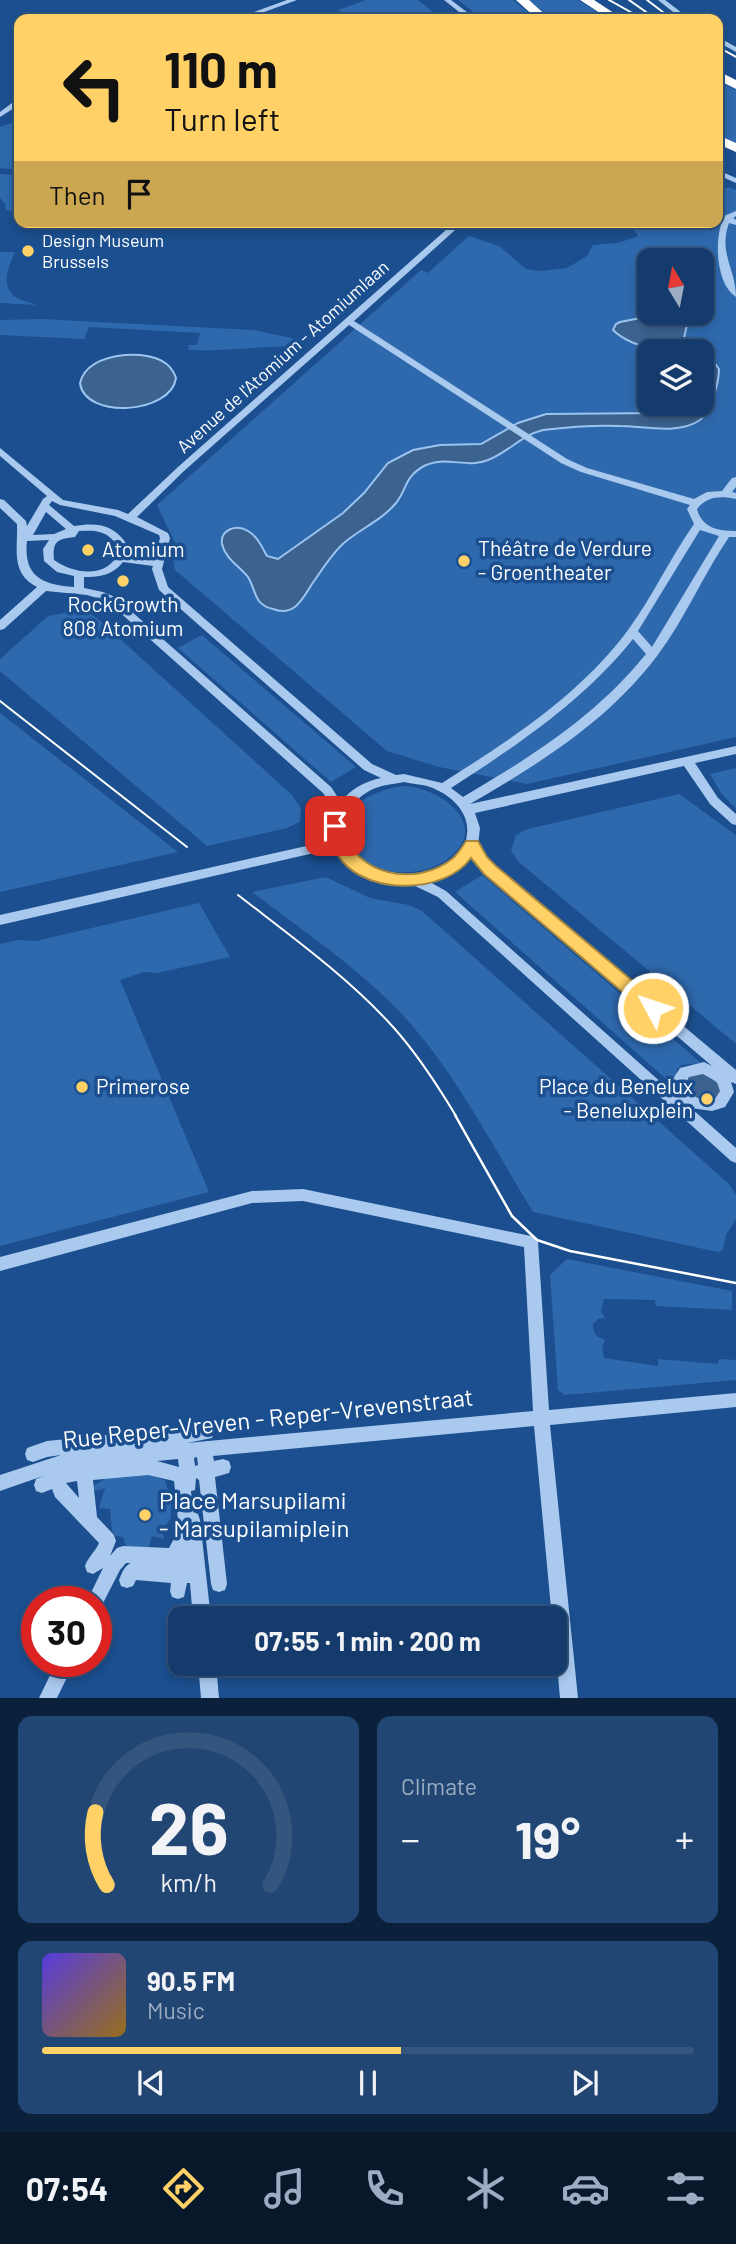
<!DOCTYPE html>
<html lang="en">
<head>
<meta charset="utf-8">
<style>
  body { margin:0; font-family:Barlow,sans-serif; background:#214673; color:#f1f3f6; height:100vh; display:flex; flex-direction:column; font-size:26px; white-space:nowrap }
  * { box-sizing:border-box; margin:0 }
  p { font-size:23px; color:#9dadc1 }
  .icon { flex:none; width:38px; height:38px; fill:none; stroke:currentColor; stroke-width:2; stroke-linecap:round; stroke-linejoin:round }
  .map { position:relative; height:1698px; overflow:hidden }
  .panel { display:flex; flex-direction:column; gap:18px; padding:18px; background:#0b203b; flex:1 }
  .panel>* { flex:none }
  .hud { position:absolute; left:14px; top:14px; width:709px; height:214px; border-radius:14px; box-shadow:0 4px 10px #0003,0 0 0 2px #33557e; background:#ffd166; color:#111; overflow:hidden }
  .needle { width:46px; rotate:350deg }
  .tools { position:absolute; left:637px; top:248px; display:grid; gap:14px }
  .tools a { display:grid; place-items:center; width:77px; height:77px; border-radius:14px; background:#143b6b; box-shadow:0 4px 10px #0003,0 0 0 2px #33557e; font-size:35px }
  .speed { position:absolute; left:21px; top:1586px; display:flex; gap:14px; font-size:35px; font-weight:700; text-align:center }
  .speed>* { display:grid; place-content:center; width:91px; height:91px; border-radius:50%; background:#143b6b; box-shadow:0 4px 10px #0003,0 0 0 2px #33557e; line-height:1 }
  .speed .limit { border:10px solid #d22; background:#fff; color:#111 }
  .pin { position:absolute; display:grid; place-items:center; width:60px; height:60px; color:#fff; margin:-30px; border-radius:14px; box-shadow:0 4px 10px #0006 }
  .me { position:absolute; width:77px; margin:-38px; rotate:310deg; stroke-linejoin:round; filter:drop-shadow(0 0 5px #0008) }
  .turn { display:flex; align-items:center; gap:24px; height:147px; padding:0 35px; font-size:32px }
  .turn .icon { width:91px; height:91px; stroke-width:2.5 }
  .turn b { display:block; font-size:49px; line-height:60px }
  .then { display:flex; align-items:center; height:66px; padding:0 35px; background:#0003; gap:14px; font-size:26px }
  .big { font-size:52px; font-weight:700; line-height:1.1 }
  .panel .tile { flex:1; display:flex; flex-direction:column; justify-content:center; gap:10px; min-width:0; padding:0 24px; border-radius:14px; background:#214673 }
  .panel .dial { align-items:center; gap:0 }
  .dial svg { height:182px; overflow:visible; fill:none; stroke:#33557e; stroke-width:7; stroke-linecap:round; text-anchor:middle }
  .dial text { fill:#f1f3f6; stroke:none }
  .song { display:flex; align-items:center; gap:21px }
  .cover { width:84px; height:84px; border-radius:10px; background:linear-gradient(135deg,hsl(250 70% 55%),hsl(40 70% 35%)) }
  .played { height:7px; border-radius:4px; background:linear-gradient(90deg,#ffd166 55%,#33557e 55%) }
  .keys { display:flex; justify-content:space-around; direction:ltr }
  .heat { display:flex; justify-content:space-between; align-items:center; font-size:38px; direction:ltr }
  .panel .tiles { flex:1; display:grid; gap:18px; grid-template-columns:1fr 1fr }
  .tile:last-child { grid-column:span 2 }
  .trip { position:absolute; left:168px; top:1606px; width:399px; height:70px; border-radius:14px; background:#143b6b; box-shadow:0 4px 10px #0003,0 0 0 2px #33557e; font-weight:700; line-height:70px; text-align:center }
  .menu { display:flex; height:112px; justify-content:space-around; align-items:center; background:#08182b; color:#9dadc1 }
  .menu .icon { width:49px; height:49px }
  .menu .active { color:#ffd166 }
  .menu b { font-size:32px; color:#f1f3f6 }
  .map>svg:first-child { display:block }
  .green { fill:#2e69ad; fill-rule:evenodd }
  .water { fill:#3c6290; stroke:#9cc4f0; stroke-width:2 }
  .lines { fill:none; stroke-linecap:round; stroke-linejoin:round }
  .minor { fill:#a9c9ee; fill-rule:evenodd }
  .highway { fill:#fff; fill-rule:evenodd }
  .tram-far1 { stroke:#fff; stroke-width:2 }
  .tram { stroke:#fff; stroke-width:2.5 }
  .route { fill:#ffd166; stroke:#a68842; stroke-width:2 }
  .poi-dot { fill:#ffd166; stroke:#1b4f8f; stroke-width:2.5 }
  .labels { text-anchor:middle; stroke-width:7; stroke-linejoin:round; paint-order:stroke }
  .far-poi-label { font-size:18px; fill:#fff; stroke:#1b4f8f; text-anchor:start }
  .far-street-label { font-size:18px; fill:#fff; stroke:#1b4f8f }
  .poi-label { font-size:21px; fill:#fff; stroke:#1b4f8f; text-anchor:start }
  .near-street-label { font-size:24px; fill:#fff; stroke:#1b4f8f }
  .near-poi-label { font-size:24px; fill:#fff; stroke:#1b4f8f; text-anchor:start }
</style>
</head>
<body>
<div class="map">
<svg width="736" height="1698" viewBox="0 0 736 1698">
  <rect width="100%" height="100%" fill="#1b4f8f"/>
  <path class="green" d="M366,0H418L434,13C400,18 370,26 338,10Z
    M458,0H513L536,19H483Z
    M529,0H578L608,19H551Z
    M718,81L736,90V143L718,134Z
    M19,120V170L0,168V127Z
    M0,174L19,175V212L6,210L5,204L0,198Z
    M728,187L736,190V737L527,784L439,767L387,751L175,570L173,561L176,545L157,505L421,270L428,273L469,236L499,246L526,269L541,271L567,268L587,256L593,245L618,243L638,236L629,222H718V192ZM649,261H702V313H649ZM649,352H702V404H649Z
    M0,252H15C6,271 0,291 21,300C27,302 33,303 35,305L0,303Z
    M41,319L254,330L305,341L298,346C261,346 225,352 188,350L189,345H197L200,333L89,327L84,339L0,335V320Z
    M74,611L87,612L97,618L292,795L301,808L300,822L287,828L207,846L0,671V659L48,616Z
    M202,635L210,642L356,767L331,782L178,648Z
    M0,713L178,852L0,892Z
    M736,768V809L721,793L710,774Z
    M405,786C439,788 491,823 450,857C424,879 374,878 353,849C326,812 375,788 405,786Z
    M679,794L736,835V1044L519,862L511,851L516,835L528,829Z
    M482,875L701,1063L682,1065L677,1069L674,1086L455,892Z
    M326,877L370,898L409,905L422,911L729,1184L736,1195V1219L726,1235L723,1250L718,1252L533,1212C490,1142 451,1063 393,1005C351,963 299,928 252,892Z
    M199,903L230,957L157,973L144,972L120,980L209,1192L0,1246V944L19,940L36,941Z
    M567,1259L732,1291V1310L656,1306L655,1300L604,1299L601,1311L605,1318L598,1319L593,1324C593,1334 596,1337 605,1340L602,1346L604,1358L658,1366V1359L718,1364L719,1359L736,1360V1380L565,1395L558,1390L550,1275Z
    M146,1474L165,1480L171,1500V1518L162,1530L164,1539L152,1536L149,1547H126L123,1537L116,1536L112,1531L110,1509L99,1508L105,1488L95,1491L93,1486L107,1478Z"/>
  <path class="water" d="M682,314L688,320L684,338L711,358L719,369C719,382 711,412 700,420C679,435 644,426 620,426C595,425 568,427 543,430C522,435 507,453 488,460C467,469 445,455 424,466C404,477 407,490 396,503C382,520 362,528 345,542C332,553 322,570 312,584C302,600 294,617 273,609C268,608 262,605 259,601C254,594 253,585 248,577C239,566 225,558 222,544C220,529 237,524 248,531C257,536 262,547 267,556L278,559L343,513L364,493L388,463L413,450L440,445L481,444L518,423L546,414L660,413L679,404H702V352C673,352 635,351 613,330L616,324L620,322L656,315Z
    M125,355C144,354 169,356 176,378C171,414 85,420 80,383C85,363 106,357 125,355Z
    M707,1072L723,1087L720,1098L705,1104L683,1090L688,1074Z"/>
  <g class="lines">
    <path class="minor" d="M287,0H297L245,19H235Z
      M444,0H451L476,19H468Z
      M658,0H665L690,19H682Z
      M718,37L736,47V52L718,42Z
      M16,100H19V105L0,117V112Z
      M718,170L736,178V183L718,175Z
      M736,211V216L733,218L736,220V225L729,223C718,253 736,269 736,297C715,283 714,238 724,216Z
      M455,222H464L354,321L567,459L587,468L694,499L707,492L722,491L732,478L736,477V487L732,492L736,493V499C720,496 708,496 697,509C702,528 718,531 736,531V537H729C703,575 685,619 657,656C608,721 539,764 470,804L736,746V754L695,763L718,798L736,814V825L732,824L710,804L684,766L475,813L480,828L478,845L490,864L736,1070V1084L731,1082L734,1092L725,1107L712,1111L691,1108L736,1148V1163L731,1161L438,897L413,885L384,883L356,872L340,856L336,848L0,925V915L333,840L331,834L335,811L323,793L107,601L87,595L46,591L4,629L0,630V620L37,587C10,573 18,549 17,524L0,508V499L4,500L26,521L27,526L43,499L47,496L0,456V448L63,500L118,510L128,514L178,467ZM349,325L561,463L581,472L690,505L687,509L694,524C670,558 653,596 628,630C580,695 510,740 442,783L404,774L396,775L372,764L168,587L162,569L170,538L168,533L137,517L184,471ZM52,501L60,505L115,516L159,535L160,538L154,559L120,555C115,558 113,562 108,566C92,577 68,570 54,560C52,540 59,539 75,537L79,531C98,530 108,531 119,548L123,549L128,546C115,525 98,522 74,526L49,505ZM46,512L66,529L54,534L33,535ZM700,530L719,536L652,647L638,631ZM49,540L43,549L44,561L57,572L74,576V587C43,585 23,577 27,541ZM123,562L153,566L152,569L159,590L364,770L381,778C366,781 350,789 341,802L331,787L115,597L103,592L84,588V577C100,577 113,575 123,562ZM633,639L646,654C596,716 531,757 463,797L451,788C518,745 583,701 633,639ZM404,782C412,784 422,784 430,787C450,794 470,812 467,834C466,843 464,852 457,858C432,882 381,881 357,858C332,833 343,804 373,789C382,785 394,784 404,782ZM472,855L482,870L712,1066L704,1062L680,1068C675,1076 669,1083 673,1093L446,891L428,881C446,877 462,871 472,855ZM703,1074L717,1082L720,1091L715,1099L697,1098L687,1091L686,1082L689,1077Z
      M303,1189L536,1237L538,1242L549,1410L736,1393V1407L550,1425L578,1698H560L555,1642V1619H552L534,1426L213,1456L214,1461L223,1459L229,1461L231,1467L229,1473L215,1477L227,1584L225,1590L219,1592L213,1590L211,1584L199,1480L196,1478L195,1490L191,1491L193,1512L198,1514L200,1520L211,1619H193L190,1583H187L184,1597L178,1599L172,1597L170,1591L171,1583L136,1580L133,1586L127,1588L121,1586L119,1580C122,1573 124,1566 131,1563H126L120,1570L101,1607L96,1609V1601H87L103,1568L93,1574L87,1572L85,1566C88,1557 95,1552 99,1543L55,1497L52,1489L42,1493L36,1491L34,1485L36,1479L46,1475L0,1491V1475L61,1455L47,1457L33,1462L27,1460L25,1454L27,1448L47,1441L206,1425L212,1428L214,1433L212,1438L187,1443L533,1411L524,1247L303,1201L252,1203L0,1271V1257L252,1191ZM197,1457L198,1465L195,1466L194,1458ZM178,1459L179,1467L157,1461ZM148,1475L174,1481L179,1529L169,1548L123,1546L117,1548L110,1556L116,1541L114,1535L97,1517L93,1480ZM77,1481L79,1498L66,1483Z
      M57,1661H75L57,1698H39Z
      M198,1664H216L219,1698H201Z"/>
    <path class="highway" d="M516,0H529L550,19H537Z
      M580,0H594L623,19H609Z
      M718,71L736,80V89L718,80Z
      M718,135L736,143V152L718,144Z"/>
    <path class="tram-far1" d="M609,0L643,19
      M629,0L656,19
      M647,0L672,19
      M718,47L736,57
      M0,701L187,847
      M238,895C292,937 348,977 394,1028C418,1055 438,1086 456,1116"/>
    <path class="tram" d="M455,1115L512,1216L537,1240L570,1251L736,1283"/>
  </g>
  <path class="route" d="M335,820L343,826C352,876 417,888 453,858C458,854 462,847 466,841H478L487,857L496,866L659,1003L661,1008L659,1013H647L484,874L471,858C445,894 370,895 342,861C333,850 330,840 328,826Z"/>
  <g class="poi-dot">
    <circle cx="28" cy="251" r="7"/>
    <circle cx="88" cy="550" r="7"/>
    <circle cx="464" cy="561" r="7"/>
    <circle cx="123" cy="581" r="7"/>
    <circle cx="82" cy="1087" r="7"/>
    <circle cx="707" cy="1099" r="7"/>
    <circle cx="145" cy="1515" r="7"/>
  </g>
  <g class="labels">
    <g class="far-poi-label">
      <text x="42" y="247">Design Museum<tspan x="42" dy="21">Brussels</tspan></text>
    </g>
    <g class="far-street-label">
      <text transform="translate(283 357) rotate(-42)" y="6">Avenue de l'Atomium - Atomiumlaan</text>
    </g>
    <g class="poi-label">
      <text x="478" y="556">Théâtre de Verdure<tspan x="478" dy="24">- Groentheater</tspan></text>
      <text x="102" y="557">Atomium</text>
      <text x="123" y="612" text-anchor="middle">RockGrowth<tspan x="123" dy="24">808 Atomium</tspan></text>
      <text x="96" y="1094">Primerose</text>
      <text x="693" y="1094" text-anchor="end">Place du Benelux<tspan x="693" dy="24">- Beneluxplein</tspan></text>
    </g>
    <g class="near-street-label">
      <text transform="translate(268 1419) rotate(-6)" y="8">Rue Reper-Vreven - Reper-Vrevenstraat</text>
    </g>
    <g class="near-poi-label">
      <text x="159" y="1509">Place Marsupilami<tspan x="159" dy="28">- Marsupilamiplein</tspan></text>
    </g>
  </g>
</svg>
<div class="tools">
<a><svg class="needle" viewBox="-14 -14 28 28"><path d="M0-13l5 13h-10z" fill="#e53935"/><path d="M0 13l5-13h-10z" fill="#9dadc1"/></svg></a>
<a><svg class="icon" aria-label="layers" viewBox="0 0 24 24"><path d="M12 4l9 5-9 5-9-5zM3 14l9 5 9-5"/></svg></a>
</div>
<div class="speed"><div class="limit">30</div></div>
<div class="pin" style="left:335px;top:826px;background:#d93025"><svg class="icon" aria-label="arrive" viewBox="0 0 24 24"><path d="M6 21V4h12l-3 4 3 4H6"/></svg></div>
<svg class="me" style="left:653px;top:1008px" viewBox="-20 -20 40 40"><circle r="17" fill="#ffd166" stroke="#fff" stroke-width="3"/><path d="M0-11L8 9 0 5-8 9z" fill="#fff"/></svg>
<div class="trip">07:55 · 1 min · 200 m</div>
<div class="hud">
<div class="turn"><svg class="icon" aria-label="left" viewBox="0 0 24 24"><path d="M17 20v-9H6M10 6l-5 5 5 5"/></svg><div><b>110 m</b>Turn left</div></div>
<div class="then">Then<svg class="icon" aria-label="arrive" viewBox="0 0 24 24"><path d="M6 21V4h12l-3 4 3 4H6"/></svg></div>
</div>
</div>
<section class="panel">
<div class="tiles">
<div class="tile dial"><svg viewBox="0 0 100 80">
<path d="M14 69A42 42 0 1 1 86 69"/>
<path d="M14 69A42 42 0 0 1 9 37" stroke="#ffd166"/>
<text x="50" y="56" font-size="32" font-weight="700">26</text>
<text x="50" y="72" font-size="11">km/h</text>
</svg></div>
<div class="tile"><p>Climate</p>
<div class="heat"><a>−</a><b class="big">19°</b><a>+</a></div>
</div>
<div class="tile">
<div class="song"><i class="cover"></i><div><b>90.5 FM</b><p>Music</p></div></div>
<div class="played"></div>
<div class="keys"><svg class="icon" aria-label="previous" viewBox="0 0 24 24"><path d="M18 5L8 12l10 7zM5 5v14"/></svg><svg class="icon" aria-label="pause" viewBox="0 0 24 24"><path d="M8 5v14M16 5v14"/></svg><svg class="icon" aria-label="next" viewBox="0 0 24 24"><path d="M6 5l10 7-10 7zM19 5v14"/></svg></div>
</div>
</div>
</section>
<nav class="menu">
<b>07:54</b>
<svg class="icon active" aria-label="directions" viewBox="0 0 24 24"><path d="M12 3l9 9-9 9-9-9zM9 14v-3h6M13 9l2 2-2 2"/></svg>
<svg class="icon" aria-label="music" viewBox="0 0 24 24"><path d="M9 18V5l10-2v13"/><circle cx="6" cy="18" r="3"/><circle cx="16" cy="16" r="3"/></svg>
<svg class="icon" aria-label="phone" viewBox="0 0 24 24"><path d="M5 4h4l2 5-3 2q2 4 5 5l2-3 5 2v4C11 20 4 13 5 4z"/></svg>
<svg class="icon" aria-label="climate" viewBox="0 0 24 24"><path d="M12 3v18M4 7l16 10M4 17L20 7"/></svg>
<svg class="icon" aria-label="car" viewBox="0 0 24 24"><path d="M5 17H2v-5l4-1 3-4h7l3 4 3 1v5h-3M9 17h6M6 11h13"/><circle cx="7" cy="17" r="2"/><circle cx="17" cy="17" r="2"/></svg>
<svg class="icon" aria-label="filters" viewBox="0 0 24 24"><path d="M4 7h16M4 17h16"/><circle cx="9" cy="7" r="2"/><circle cx="15" cy="17" r="2"/></svg>
</nav>
</body>
</html>
